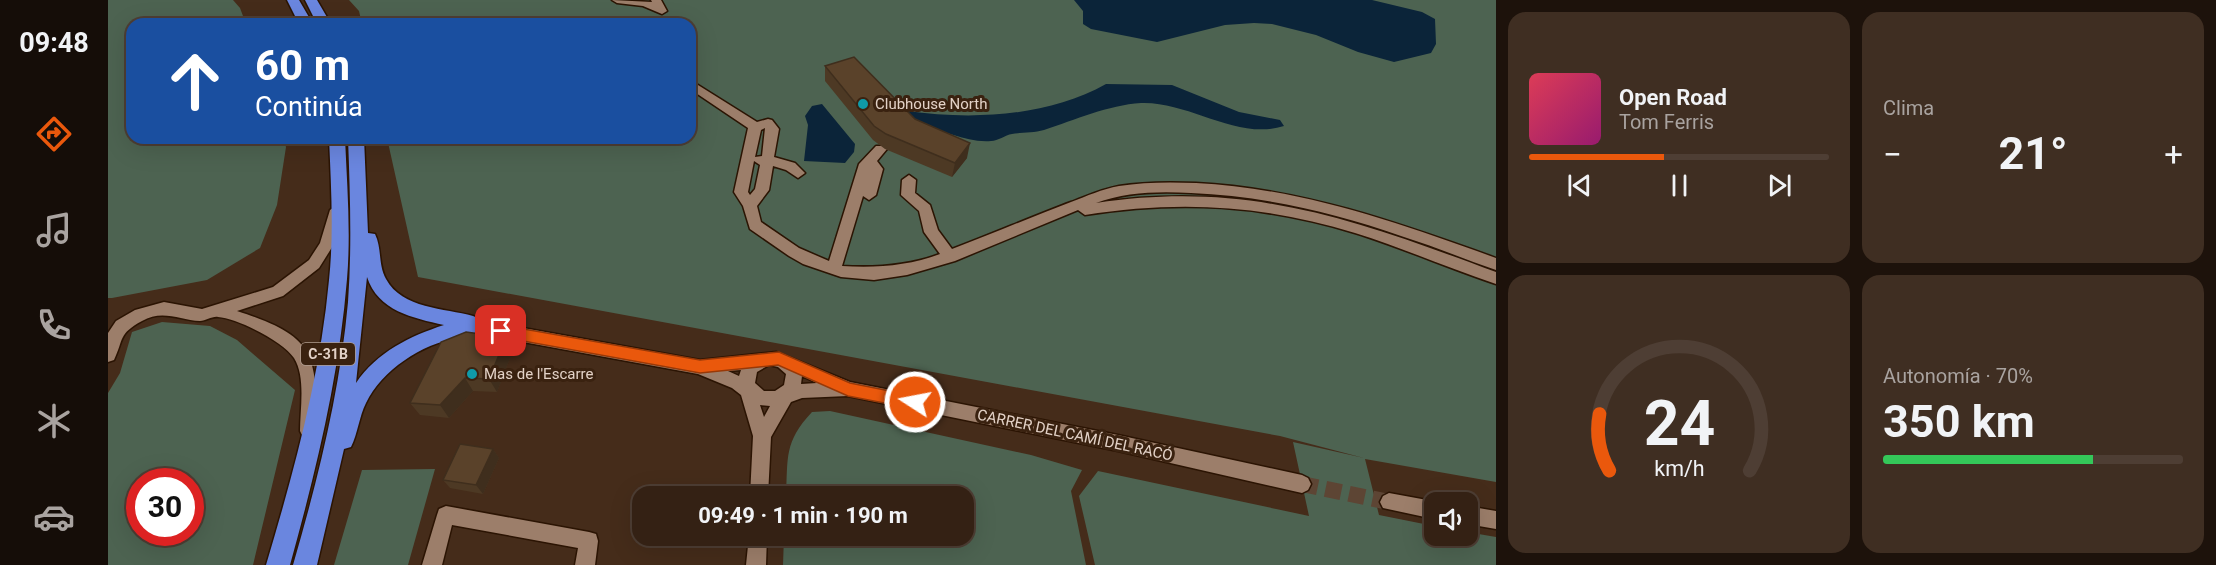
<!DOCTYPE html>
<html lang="es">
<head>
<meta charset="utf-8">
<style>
  body { margin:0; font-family:Roboto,sans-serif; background:#3f2e22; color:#f1f3f6; height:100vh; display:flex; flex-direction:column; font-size:22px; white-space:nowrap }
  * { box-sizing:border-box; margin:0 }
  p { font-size:20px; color:#a9a3a0 }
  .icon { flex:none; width:33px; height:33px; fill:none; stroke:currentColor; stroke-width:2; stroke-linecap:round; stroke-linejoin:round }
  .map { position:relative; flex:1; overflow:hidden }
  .sheet { display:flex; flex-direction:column; gap:12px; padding:12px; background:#1d120b; width:720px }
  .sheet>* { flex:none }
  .top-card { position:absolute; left:18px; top:18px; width:570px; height:126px; border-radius:18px; box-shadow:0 6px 24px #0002,0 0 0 2px #4e3e34; background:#1a4fa0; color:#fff; overflow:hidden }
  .fabs { position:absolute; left:1316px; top:492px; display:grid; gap:12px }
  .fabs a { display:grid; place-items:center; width:54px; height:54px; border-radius:12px; background:#342114; box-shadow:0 6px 24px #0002,0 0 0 2px #4e3e34; font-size:30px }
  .speed { position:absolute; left:18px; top:468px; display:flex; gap:12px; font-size:30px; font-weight:700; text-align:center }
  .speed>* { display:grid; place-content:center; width:78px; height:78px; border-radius:50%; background:#342114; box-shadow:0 6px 24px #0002,0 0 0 2px #4e3e34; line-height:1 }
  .speed .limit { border:9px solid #d22; background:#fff; color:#111 }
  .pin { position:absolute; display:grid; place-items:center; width:51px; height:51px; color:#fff; margin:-26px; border-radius:12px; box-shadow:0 3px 9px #0006 }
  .me { position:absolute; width:66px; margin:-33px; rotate:281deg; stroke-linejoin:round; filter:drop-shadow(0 0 4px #0008) }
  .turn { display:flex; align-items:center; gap:21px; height:126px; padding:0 30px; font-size:27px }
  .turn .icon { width:78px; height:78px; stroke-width:2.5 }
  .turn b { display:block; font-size:42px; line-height:51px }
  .big { font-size:45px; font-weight:700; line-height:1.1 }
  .sheet .tile { flex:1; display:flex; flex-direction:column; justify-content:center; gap:9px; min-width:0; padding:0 21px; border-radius:18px; background:#3f2e22 }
  .sheet .dial { align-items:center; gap:0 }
  .dial svg { height:156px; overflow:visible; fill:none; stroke:#4e3e34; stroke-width:7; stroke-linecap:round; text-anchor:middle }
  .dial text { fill:#f1f3f6; stroke:none }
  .song { display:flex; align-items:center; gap:18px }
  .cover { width:72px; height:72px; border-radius:9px; background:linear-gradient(135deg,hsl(350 70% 55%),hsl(320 70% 35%)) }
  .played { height:6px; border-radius:3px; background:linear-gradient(90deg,#ea580c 45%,#4e3e34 45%) }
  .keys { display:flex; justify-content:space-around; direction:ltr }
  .heat { display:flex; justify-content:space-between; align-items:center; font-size:33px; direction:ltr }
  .charge { height:9px; border-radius:4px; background:linear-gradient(90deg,#34c759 70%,#4e3e34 0) }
  .sheet .tiles { flex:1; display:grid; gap:12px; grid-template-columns:repeat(2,1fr) }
  .trip { position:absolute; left:524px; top:486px; width:342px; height:60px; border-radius:18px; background:#342114; box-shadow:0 6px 24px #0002,0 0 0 2px #4e3e34; font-weight:700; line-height:60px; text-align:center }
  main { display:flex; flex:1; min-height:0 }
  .menu { display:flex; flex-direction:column; width:108px; justify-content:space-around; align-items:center; background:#150d08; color:#a9a3a0 }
  .menu .icon { width:42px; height:42px }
  .menu .on { color:#ea580c }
  .menu b { font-size:27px; color:#f1f3f6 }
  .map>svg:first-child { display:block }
  .green { fill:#4d6351; fill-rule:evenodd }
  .water { fill:#0b2439 }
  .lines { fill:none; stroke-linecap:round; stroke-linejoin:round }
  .minor-tunnel { stroke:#5d4534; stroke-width:16; stroke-dasharray:16 8; stroke-linecap:butt }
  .minor-casing { stroke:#2b1403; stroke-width:3 }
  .highway-casing { stroke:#2b1403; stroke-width:3 }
  .minor { fill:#9c7e6a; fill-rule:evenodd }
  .highway { fill:#6a86df; fill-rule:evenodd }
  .wall { fill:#4d3924 }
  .shaded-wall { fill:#3f2e1d }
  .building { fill:#5a422a; stroke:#3f2e1d; stroke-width:1.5 }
  .route { fill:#ea580c; stroke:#983908; stroke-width:1.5 }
  .culture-dot { fill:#0f9aa8; stroke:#3a2210; stroke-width:2 }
  .labels { text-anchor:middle; stroke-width:6; stroke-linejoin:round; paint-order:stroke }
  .shield { fill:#3a2210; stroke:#b09d90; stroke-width:1.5 }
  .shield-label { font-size:14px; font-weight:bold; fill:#e3d2c7 }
  .poi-label { font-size:15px; fill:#e3d2c7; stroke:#3a2210; text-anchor:start }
  .street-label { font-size:15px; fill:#e3d2c7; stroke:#3a2210 }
</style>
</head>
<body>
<main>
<nav class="menu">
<b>09:48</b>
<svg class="icon on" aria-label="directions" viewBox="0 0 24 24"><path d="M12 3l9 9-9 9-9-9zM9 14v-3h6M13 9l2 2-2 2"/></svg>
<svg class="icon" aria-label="music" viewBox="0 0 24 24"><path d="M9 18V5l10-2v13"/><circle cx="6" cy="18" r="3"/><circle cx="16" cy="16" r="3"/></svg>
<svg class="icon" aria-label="phone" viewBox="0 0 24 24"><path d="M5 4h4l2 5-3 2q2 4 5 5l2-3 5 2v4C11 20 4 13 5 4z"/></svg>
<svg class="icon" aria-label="climate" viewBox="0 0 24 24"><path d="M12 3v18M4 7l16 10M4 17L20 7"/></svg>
<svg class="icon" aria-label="car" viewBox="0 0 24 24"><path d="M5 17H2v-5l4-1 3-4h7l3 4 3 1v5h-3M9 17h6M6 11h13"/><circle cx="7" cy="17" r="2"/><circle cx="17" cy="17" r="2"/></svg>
</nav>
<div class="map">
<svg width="1388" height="565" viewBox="0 0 1388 565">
  <rect width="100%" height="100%" fill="#452c1a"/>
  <path class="green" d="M0,0H125L132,8L138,24H24V138H175L178,147L169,205L152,248L99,280L4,298H0Z
    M241,0H1388V482L1257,459L1271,515L1326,526V536H1359V532L1388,537V565H987L971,496L990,471L1201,516L1185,442L1256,458L1172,436L310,277L279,138H582V24H254L251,11Z
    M54,322L102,326L129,340L187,390L145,565H0V393L12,373L24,332ZM32,482H82V532H32Z
    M722,411L923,455L974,470L963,491L978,565H675L676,536H855V496H678C680,457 676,442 704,412Z
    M327,469L300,565H226L254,470Z"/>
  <path class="water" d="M966,0H1264L1314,12L1327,19L1328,44L1323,53L1286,62L1250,52L1208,35L1164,24L1146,23L1117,25L1049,42L983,29L975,24V11Z
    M998,84L1064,85L1131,112L1172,120L1176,126C1129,141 1081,101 1033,103C1000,105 967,120 936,130C926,133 915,132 904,134C897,135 890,141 883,141C858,143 836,129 812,127L799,111C863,120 940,117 998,84Z
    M714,104L747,144L746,152L737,163L696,161L700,125L697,116L704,106Z"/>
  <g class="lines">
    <path class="minor-tunnel" d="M1194,484L1281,502"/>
    <defs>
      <path id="minor" d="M504,0L544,2L543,0H553L559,11L554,14L535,6L509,3Z
        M582,80L649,122L660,119L664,120L671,129L666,157L687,163L697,173L690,178L678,170L665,166L661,190L649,206L653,222L691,248L721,261L751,164L768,146H778L779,149L769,161L775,169L768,195L761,200L755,196L734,266C768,268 800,266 832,254L816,232L811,211L793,195L794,180L801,175L808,180L807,193L822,205L830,230L844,249C884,234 923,217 963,202C979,196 994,189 1011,186C1035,182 1063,182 1088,183C1192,188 1291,223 1388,258V270C1356,259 1325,246 1293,236C1225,212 1155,196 1083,193C1051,191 1017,192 988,203C1141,180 1247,220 1388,272V284C1340,268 1295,248 1247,233C1155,205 1072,200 977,215L970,210L847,261L799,275L766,280L733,277L695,264L681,256L642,229L635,206L626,192L640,128L582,89ZM657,128L654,156L647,157L653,130ZM646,161L652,165L647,189L642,195L640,192Z
        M229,205L236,210L226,244L211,268L175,296L129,311C209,337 207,353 210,431L207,437L201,439L195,437L192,431C192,409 198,377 186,358C176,342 129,318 110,317C104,316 98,321 92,321C72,320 54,309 34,321C10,334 16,339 6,360L0,362V333L8,321L27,310L56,302L94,309L165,287L201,260L212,243L222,210Z
        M393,324L592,360L668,352L742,382L1010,435L1194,475L1200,478L1203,484L1200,490L1194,493L1010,451L740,396L694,398L683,402L663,437L660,496H642L645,436L633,395L624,388L590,374L393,338L387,336L385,331L387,326ZM661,365L670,367L678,374L676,385L667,391H656L647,383L649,372ZM633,370L631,376L620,371ZM694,376L709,383L693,384ZM652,405L662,406L656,417Z
        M1281,493L1330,502H1326V519L1275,508L1272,502L1275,496Z
        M338,506L481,532L488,534L490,541L487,565H467L470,548L344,525L334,565H314L329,515L331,509Z
        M1359,506L1388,511V529L1359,524Z
        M641,536H659L658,565H638Z"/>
      <path id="highway" d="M179,0H191L205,24H191Z
        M197,0H209L223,24H209Z
        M221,138H237C239,185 243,232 239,279C231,377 208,471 182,565H158C186,471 212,377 221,280C226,233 223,185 221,138Z
        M240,138H256L260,233L267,234C274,248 270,265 278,279C294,309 337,308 365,316C370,318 372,321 377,322C385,323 392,323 400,325L402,331L400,337C384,342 366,335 349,338C314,344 274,370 258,403C251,417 250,433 243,447L236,449L209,565H185C210,479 232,391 240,302C244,247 242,193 240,138ZM259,277C270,311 305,318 336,325C302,336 269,352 248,383Z"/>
    </defs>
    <use href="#minor" class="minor-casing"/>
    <use href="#highway" class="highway-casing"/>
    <use href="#minor" class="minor"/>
    <use href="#highway" class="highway"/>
  </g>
  <path class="wall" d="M717,66L807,119L859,158L844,177L777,149L765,140L717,81Z
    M394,337L401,351L402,358L389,392L365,391L341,418L312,415L302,403Z
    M385,449L391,458L375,494L342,488L335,480Z"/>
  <path class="shaded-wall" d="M862,143L859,158L844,177L847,163Z
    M394,337L401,351L402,358L389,392L381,379Z
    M357,378L365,391L341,418L332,405Z
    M385,449L391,458L375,494L368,485Z"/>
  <path class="building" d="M746,57L807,119L862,143L847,163L778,134L766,126L717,66Z
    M358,332L394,337L395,345L381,379L357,378L332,405L302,403L333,342Z
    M352,444L385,449L368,485L335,480Z"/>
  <path class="route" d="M393,325L592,360L671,352L742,383L807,396L813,398L815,402L813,407L807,409L740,396L670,365L592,373L393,337L386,331Z"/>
  <g class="culture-dot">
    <circle cx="755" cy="104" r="6"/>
    <circle cx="364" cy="374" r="6"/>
  </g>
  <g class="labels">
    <rect class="shield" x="193" y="343" width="54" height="22" rx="4.5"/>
    <g class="shield-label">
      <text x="220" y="359">C-31B</text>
    </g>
    <g class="poi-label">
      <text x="767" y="109">Clubhouse North</text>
      <text x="376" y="379">Mas de l'Escarre</text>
    </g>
    <g class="street-label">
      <text transform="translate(967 435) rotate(12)" y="5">CARRER DEL CAMÍ DEL RACÓ</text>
    </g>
  </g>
</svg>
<div class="fabs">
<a><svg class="icon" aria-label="sound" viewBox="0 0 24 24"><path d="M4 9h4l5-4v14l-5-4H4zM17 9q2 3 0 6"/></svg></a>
</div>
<div class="speed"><div class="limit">30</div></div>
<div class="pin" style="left:393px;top:331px;background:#d93025"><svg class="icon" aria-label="arrive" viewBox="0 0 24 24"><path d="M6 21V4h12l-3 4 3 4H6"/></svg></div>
<svg class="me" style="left:807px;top:402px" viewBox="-20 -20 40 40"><circle r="17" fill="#ea580c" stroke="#fff" stroke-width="3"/><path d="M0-11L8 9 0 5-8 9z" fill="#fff"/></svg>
<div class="trip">09:49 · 1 min · 190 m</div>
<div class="top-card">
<div class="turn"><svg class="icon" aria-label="ahead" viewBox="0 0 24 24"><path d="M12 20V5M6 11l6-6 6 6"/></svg><div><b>60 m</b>Continúa</div></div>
</div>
</div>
<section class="sheet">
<div class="tiles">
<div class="tile">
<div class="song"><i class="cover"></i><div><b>Open Road</b><p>Tom Ferris</p></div></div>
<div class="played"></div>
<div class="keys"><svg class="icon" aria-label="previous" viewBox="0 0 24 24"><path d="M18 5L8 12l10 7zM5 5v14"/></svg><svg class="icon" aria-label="pause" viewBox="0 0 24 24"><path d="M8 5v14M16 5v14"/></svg><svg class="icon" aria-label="next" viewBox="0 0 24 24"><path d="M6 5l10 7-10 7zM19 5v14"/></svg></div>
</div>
<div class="tile"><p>Clima</p>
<div class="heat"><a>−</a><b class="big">21°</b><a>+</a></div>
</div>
<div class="tile dial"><svg viewBox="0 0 100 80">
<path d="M14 69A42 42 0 1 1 86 69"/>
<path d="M14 69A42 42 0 0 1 9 40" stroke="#ea580c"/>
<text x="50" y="56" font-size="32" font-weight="700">24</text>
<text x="50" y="72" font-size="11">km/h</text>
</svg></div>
<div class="tile"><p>Autonomía · 70%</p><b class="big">350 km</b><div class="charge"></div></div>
</div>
</section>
</main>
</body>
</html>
